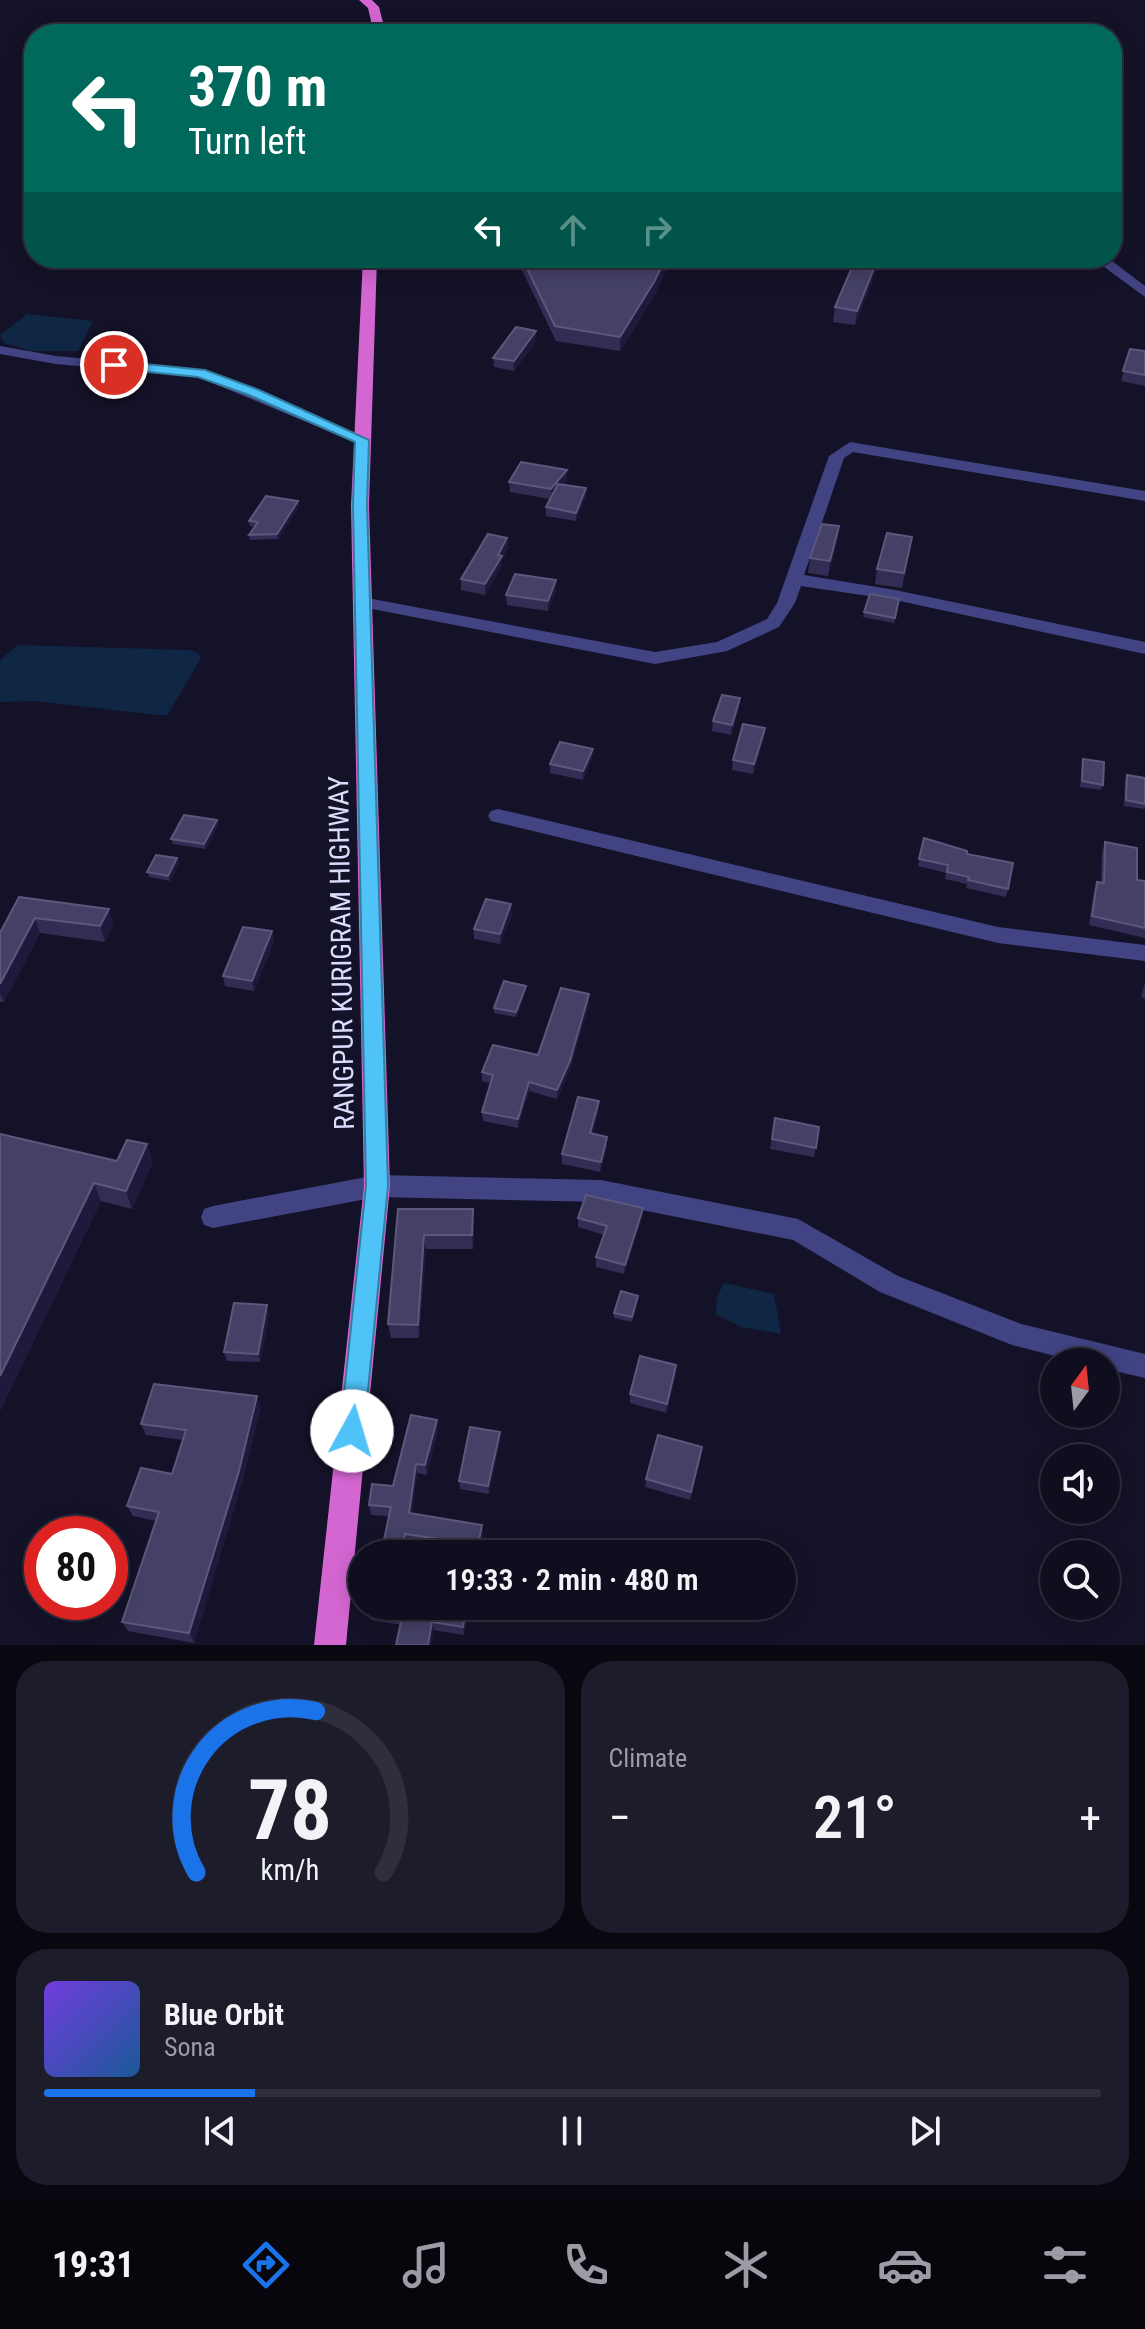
<!DOCTYPE html>
<html lang="en">
<head>
<meta charset="utf-8">
<style>
  body { margin:0; font-family:"Roboto Condensed",sans-serif; background:#1d1c2b; color:#f1f3f6; height:100vh; display:flex; flex-direction:column; font-size:30px; white-space:nowrap }
  * { box-sizing:border-box; margin:0 }
  p { font-size:26px; color:#9b9ca4 }
  .icon { flex:none; width:44px; height:44px; fill:none; stroke:currentColor; stroke-width:2; stroke-linecap:round; stroke-linejoin:round }
  .map { position:relative; height:1645px; overflow:hidden }
  .sheet { display:flex; flex-direction:column; gap:16px; padding:16px; background:#080810; flex:1 }
  .sheet>* { flex:none }
  .guide { position:absolute; left:24px; top:24px; width:1098px; height:244px; border-radius:32px; box-shadow:0 4px 20px #0003,0 0 0 2px #2f2e3c; background:#00695c; color:#fff; overflow:hidden }
  .needle { width:52px; rotate:15deg }
  .fabs { position:absolute; left:1040px; top:1348px; display:grid; gap:16px }
  .fabs a { display:grid; place-items:center; width:80px; height:80px; border-radius:50%; background:#0f0e1e; box-shadow:0 4px 20px #0003,0 0 0 2px #2f2e3c; font-size:40px }
  .speed { position:absolute; left:24px; top:1516px; display:flex; gap:16px; font-size:40px; font-weight:700; text-align:center }
  .speed>* { display:grid; place-content:center; width:104px; height:104px; border-radius:50%; background:#0f0e1e; box-shadow:0 4px 20px #0003,0 0 0 2px #2f2e3c; line-height:1 }
  .speed .limit { border:12px solid #d22; background:#fff; color:#111 }
  .pin { position:absolute; display:grid; place-items:center; width:68px; height:68px; color:#fff; margin:-34px; border:4px solid #fff; border-radius:50%; box-shadow:0 2px 8px #0007 }
  .me { position:absolute; width:88px; margin:-44px; rotate:6deg; stroke-linejoin:round; filter:drop-shadow(0 0 6px #0008) }
  .turn { display:flex; align-items:center; gap:28px; height:168px; padding:0 32px; font-size:36px }
  .turn .icon { width:104px; height:104px; stroke-width:2.5 }
  .turn b { display:block; font-size:56px; line-height:68px }
  .lanes { display:flex; align-items:center; height:76px; padding:0 32px; background:#0003; justify-content:center; gap:40px; direction:ltr }
  .lanes .off { opacity:.35 }
  .big { font-size:60px; font-weight:600; line-height:1.1 }
  .sheet .widget { flex:1; display:flex; flex-direction:column; justify-content:center; gap:12px; min-width:0; padding:0 28px; border-radius:32px; background:#1d1c2b }
  .sheet .dial { align-items:center; gap:0 }
  .dial svg { height:208px; overflow:visible; fill:none; stroke:#2f2e3c; stroke-width:7; stroke-linecap:round; text-anchor:middle }
  .dial text { fill:#f1f3f6; stroke:none }
  .song { display:flex; align-items:center; gap:24px }
  .cover { width:96px; height:96px; border-radius:12px; background:linear-gradient(135deg,hsl(260 70% 55%),hsl(210 70% 35%)) }
  .played { height:8px; border-radius:4px; background:linear-gradient(90deg,#1a73e8 20%,#2f2e3c 20%) }
  .keys { display:flex; justify-content:space-around; direction:ltr }
  .heat { display:flex; justify-content:space-between; align-items:center; font-size:44px; direction:ltr }
  .sheet .tiles { flex:1; display:grid; gap:16px; grid-template-columns:1fr 1fr }
  .widget:last-child { grid-column:span 2 }
  .trip { position:absolute; left:348px; top:1540px; width:448px; height:80px; border-radius:40px; background:#0f0e1e; box-shadow:0 4px 20px #0003,0 0 0 2px #2f2e3c; font-weight:600; line-height:80px; text-align:center }
  .tabs { display:flex; height:128px; justify-content:space-around; align-items:center; background:#06060c; color:#9b9ca4 }
  .tabs .icon { width:56px; height:56px }
  .tabs .on { color:#1a73e8 }
  .tabs b { font-size:36px; color:#f1f3f6 }
  .map>svg:first-child { display:block }
  .water { fill:#0f2644 }
  .lines { fill:none; stroke-linecap:round; stroke-linejoin:round }
  .minor { fill:#414383; fill-rule:evenodd }
  .trunk { fill:#d466d2; fill-rule:evenodd }
  .wall { fill:#322d54 }
  .shaded-wall { fill:#1e1a3b }
  .building { fill:#444066; stroke:#5c587d; stroke-width:2 }
  .route { fill:#4fc3f7; stroke:#337fa1; stroke-width:2 }
  .labels { text-anchor:middle; stroke-width:8; stroke-linejoin:round; paint-order:stroke }
  .street-label { font-size:28px; fill:#dddcfc; stroke:#141228 }
</style>
</head>
<body>
<div class="map">
<svg width="1145" height="1645" viewBox="0 0 1145 1645">
  <rect width="100%" height="100%" fill="#141228"/>
  <path class="water" d="M27,314L93,321L78,351H31L4,343L0,335Z
    M18,645L189,650L198,653L201,658L171,709L167,715H157L35,701L0,702V660Z
    M724,1283L774,1294L781,1334L741,1327L716,1314L717,1297Z"/>
  <g class="lines">
    <path class="minor" d="M1092,258H1108L1145,286V297Z
      M0,346L56,356L205,370L259,390L370,440L367,443H357L198,377L56,364L0,354Z
      M850,442L1145,491V501L853,452L844,458L804,575L895,590L1145,642V654L895,600L801,586L795,603L779,627L727,651L655,664L362,607L353,602L362,597L655,652L717,642L767,619L777,603L829,456Z
      M498,809L998,927L1145,945V961L998,943L491,821L488,816L491,811Z
      M377,1175L601,1180L798,1219L898,1276L1021,1324L1145,1354V1378L1106,1369V1362H1078L1012,1345L880,1292L793,1240L601,1202L377,1197L213,1228L204,1225L201,1217L204,1209L213,1206Z"/>
    <path class="trunk" d="M359,0H372L379,7L386,34H374L368,8Z
      M363,258H377L369,505L390,1186L346,1645H314L364,1186L351,505Z"/>
  </g>
  <path class="wall" d="M516,258H672L654,296L620,351L556,341Z
    M881,258L855,325L833,322L835,307Z
    M536,331V341L514,371L494,367L493,358Z
    M1130,349L1145,351V386L1121,381Z
    M567,480L563,485L586,488V496L576,521L546,516V507L550,499L510,492L509,482Z
    M298,501L299,506L278,539L250,540L249,535L255,527L250,526L249,521Z
    M839,526L837,541L828,576L808,573L810,558Z
    M912,537L902,588L875,584L877,569Z
    M507,538L508,548L502,559V566L485,595L461,590V579Z
    M556,590L548,611L507,605L506,595Z
    M899,599L894,623L863,617L864,612Z
    M739,708L731,735L712,731L713,721Z
    M765,728L764,738L753,774L732,770L733,760Z
    M592,758L583,780L550,773V764Z
    M1083,759L1103,785L1101,790L1080,787L1082,764Z
    M1127,775L1145,778V809L1124,806L1125,780Z
    M217,820L218,825L206,849L173,844L171,839Z
    M924,838L967,854L1008,889L1006,897L966,888L967,884L945,879L946,873L918,866Z
    M1105,842L1137,880L1145,881V938L1089,925L1094,891L1097,882L1101,883L1102,852Z
    M177,858L179,863L170,881L149,877L147,872Z
    M19,897L109,909L113,924L105,942L40,933L4,1002H0V933Z
    M512,915L500,944L474,939V929Z
    M272,931L274,941L254,991L225,986L223,976Z
    M1145,983V999L1141,997Z
    M526,991L516,1017L494,1013V1008Z
    M589,1004L570,1070L557,1099L529,1091L518,1128L483,1121L482,1112L491,1083L482,1081V1072L538,1055Z
    M599,1111L592,1134L607,1146L600,1172L562,1164V1154Z
    M775,1118L819,1127L814,1157L770,1149Z
    M0,1134L117,1161L153,1162L132,1209L101,1201L0,1411Z
    M643,1208L642,1218L624,1274L596,1267V1257L604,1235L578,1227V1218Z
    M398,1209L474,1223L473,1249H426L419,1338H391L388,1324Z
    M638,1296L632,1322L614,1318V1313Z
    M269,1314L260,1362L227,1361L224,1352Z
    M676,1365V1374L666,1413L630,1403V1394Z
    M261,1408L242,1482L194,1643L128,1631L122,1622L156,1521L133,1516L127,1506L172,1474L183,1440L146,1435L141,1424Z
    M438,1430L427,1475L417,1473L412,1513L482,1525L483,1534L479,1554L407,1543L405,1554H381L389,1516L371,1515L369,1505L393,1486Z
    M500,1432V1440L489,1494L460,1489L459,1481Z
    M701,1456L690,1500L645,1487L646,1479Z
    M370,1606H470L464,1635L371,1620L368,1612Z"/>
  <path class="shaded-wall" d="M666,258H672L654,296L620,351V337Z
    M878,258H881L855,325L857,311Z
    M536,331V341L514,371V361Z
    M567,470V480L551,499V489Z
    M586,488V496L576,521V513Z
    M298,501L299,506L278,539L277,534Z
    M839,526L837,541L828,576L830,561Z
    M507,538L508,548L502,559V566L485,595V584Z
    M556,580V590L548,611V601Z
    M740,698L739,708L731,735L732,725Z
    M765,728L764,738L753,774L754,764Z
    M593,749L592,758L583,780V771Z
    M217,820L218,825L206,849L204,844Z
    M177,858L179,863L170,881L168,876Z
    M511,904L512,915L500,944V934Z
    M109,909L113,924L105,942L100,926Z
    M35,918L40,933L4,1002L0,993V984Z
    M272,931L274,941L254,991L252,981Z
    M526,986V991L516,1017V1012Z
    M589,994V1004L570,1070L557,1099V1090Z
    M529,1082V1091L518,1128V1119Z
    M599,1101V1111L590,1143V1133Z
    M607,1137V1146L600,1172L601,1162Z
    M147,1144L153,1162L132,1209L126,1191Z
    M94,1183L101,1201L0,1411V1376Z
    M643,1208L642,1218L624,1274L625,1265Z
    M473,1209L474,1223L473,1249L472,1235Z
    M424,1235L426,1249L419,1338L418,1325Z
    M267,1305L269,1314L260,1362L258,1354Z
    M676,1365V1374L666,1413L667,1404Z
    M257,1396L261,1408L242,1482L194,1643L189,1633Z
    M437,1420L438,1430L427,1475L425,1465Z
    M500,1432V1440L489,1494L488,1486Z
    M416,1464L417,1473L411,1522L409,1513Z
    M482,1525L483,1534L479,1554L478,1545Z
    M405,1534L407,1543L405,1554H401Z
    M467,1606H470L464,1635L463,1627Z
    M432,1622L434,1630L431,1645H428Z"/>
  <path class="building" d="M1112,114L1123,115L1114,144H1112Z
    M522,258H666L654,282L620,337L555,326Z
    M856,258H878L857,311L835,307Z
    M516,327L536,331L514,361L493,358Z
    M1130,349L1145,351V375L1123,371Z
    M521,462L567,470L551,489L509,482Z
    M558,484L586,488L576,513L546,507Z
    M266,496L298,501L277,534L249,535L258,522L249,521Z
    M822,524L839,526L830,561L810,558Z
    M887,533L912,537L904,573L877,569Z
    M488,534L507,538L498,555L502,556L485,584L461,579Z
    M515,574L556,580L548,601L506,595Z
    M870,594L899,599L895,618L864,612Z
    M722,695L740,698L732,725L713,721Z
    M743,724L765,728L754,764L733,760Z
    M560,742L593,749L583,771L550,764Z
    M1083,759L1104,762L1103,785L1082,781Z
    M1127,775L1145,778V804L1126,800Z
    M184,815L217,820L204,844L171,839Z
    M924,838L967,851V854L1013,863L1008,889L968,880L969,877L947,872L948,865L919,859Z
    M1105,842L1137,848V880L1145,881V928L1092,916L1097,882L1104,883Z
    M156,855L177,858L168,876L147,872Z
    M19,897L109,909L100,926L35,918L0,984V933Z
    M486,899L511,904L500,934L474,929Z
    M243,927L272,931L252,981L223,976Z
    M504,981L526,986L516,1012L494,1008Z
    M561,988L589,994L570,1061L557,1090L529,1082L518,1119L482,1112L493,1075L482,1072L493,1045L538,1055Z
    M578,1097L599,1101L590,1133L607,1137L601,1162L562,1154Z
    M775,1118L819,1127L816,1148L772,1139Z
    M0,1134L117,1161L127,1140L147,1144L126,1191L94,1183L0,1376Z
    M586,1195L643,1208L625,1265L596,1257L607,1226L578,1218Z
    M398,1209H473L472,1235H424L418,1325L388,1324Z
    M621,1291L638,1296L632,1317L614,1313Z
    M234,1303L267,1305L258,1354L224,1352Z
    M640,1356L676,1365L667,1404L630,1394Z
    M154,1384L257,1396L239,1471L189,1633L122,1622L159,1512L127,1506L141,1468L172,1474L186,1430L141,1424Z
    M411,1415L437,1420L425,1465L416,1464L409,1513L482,1525L478,1545L405,1534L401,1554H381L391,1507L369,1505L372,1484L393,1486Z
    M470,1427L500,1432L488,1486L459,1481Z
    M658,1435L702,1447L691,1492L646,1479Z
    M599,1547L634,1554H598Z
    M370,1606H467L463,1627L432,1622L428,1645H396L402,1617L368,1612Z"/>
  <path class="route" d="M114,361L205,370L259,390L369,440L367,505L388,1186L364,1431L361,1439L352,1443L343,1439L340,1431L366,1186L353,505L355,442L249,395L198,377L109,368L107,365Z"/>
  <g class="labels">
    <g class="street-label">
      <text transform="translate(341 953) rotate(-91)" y="10">RANGPUR KURIGRAM HIGHWAY</text>
    </g>
  </g>
</svg>
<div class="fabs">
<a><svg class="needle" viewBox="-14 -14 28 28"><path d="M0-13l5 13h-10z" fill="#e53935"/><path d="M0 13l5-13h-10z" fill="#9b9ca4"/></svg></a>
<a><svg class="icon" aria-label="sound" viewBox="0 0 24 24"><path d="M4 9h4l5-4v14l-5-4H4zM17 9q2 3 0 6"/></svg></a>
<a><svg class="icon" aria-label="search" viewBox="0 0 24 24"><circle cx="10" cy="10" r="6"/><path d="M15 15l6 6"/></svg></a>
</div>
<div class="speed"><div class="limit">80</div></div>
<div class="pin" style="left:114px;top:365px;background:#d93025"><svg class="icon" aria-label="arrive" viewBox="0 0 24 24"><path d="M6 21V4h12l-3 4 3 4H6"/></svg></div>
<svg class="me" style="left:352px;top:1431px" viewBox="-20 -20 40 40"><circle r="19" fill="#fff"/><path d="M0-13L10 11 0 6-10 11z" fill="#4fc3f7"/></svg>
<div class="trip">19:33 · 2 min · 480 m</div>
<div class="guide">
<div class="turn"><svg class="icon" aria-label="left" viewBox="0 0 24 24"><path d="M17 20v-9H6M10 6l-5 5 5 5"/></svg><div><b>370 m</b>Turn left</div></div>
<div class="lanes"><svg class="icon" aria-label="left" viewBox="0 0 24 24"><path d="M17 20v-9H6M10 6l-5 5 5 5"/></svg><svg class="icon off" aria-label="ahead" viewBox="0 0 24 24"><path d="M12 20V5M6 11l6-6 6 6"/></svg><svg class="icon off" aria-label="right" viewBox="0 0 24 24"><path d="M7 20v-9h11M14 6l5 5-5 5"/></svg></div>
</div>
</div>
<section class="sheet">
<div class="tiles">
<div class="widget dial"><svg viewBox="0 0 100 80">
<path d="M14 69A42 42 0 1 1 86 69"/>
<path d="M14 69A42 42 0 0 1 60 7" stroke="#1a73e8"/>
<text x="50" y="56" font-size="32" font-weight="700">78</text>
<text x="50" y="72" font-size="11">km/h</text>
</svg></div>
<div class="widget"><p>Climate</p>
<div class="heat"><a>−</a><b class="big">21°</b><a>+</a></div>
</div>
<div class="widget">
<div class="song"><i class="cover"></i><div><b>Blue Orbit</b><p>Sona</p></div></div>
<div class="played"></div>
<div class="keys"><svg class="icon" aria-label="previous" viewBox="0 0 24 24"><path d="M18 5L8 12l10 7zM5 5v14"/></svg><svg class="icon" aria-label="pause" viewBox="0 0 24 24"><path d="M8 5v14M16 5v14"/></svg><svg class="icon" aria-label="next" viewBox="0 0 24 24"><path d="M6 5l10 7-10 7zM19 5v14"/></svg></div>
</div>
</div>
</section>
<nav class="tabs">
<b>19:31</b>
<svg class="icon on" aria-label="directions" viewBox="0 0 24 24"><path d="M12 3l9 9-9 9-9-9zM9 14v-3h6M13 9l2 2-2 2"/></svg>
<svg class="icon" aria-label="music" viewBox="0 0 24 24"><path d="M9 18V5l10-2v13"/><circle cx="6" cy="18" r="3"/><circle cx="16" cy="16" r="3"/></svg>
<svg class="icon" aria-label="phone" viewBox="0 0 24 24"><path d="M5 4h4l2 5-3 2q2 4 5 5l2-3 5 2v4C11 20 4 13 5 4z"/></svg>
<svg class="icon" aria-label="climate" viewBox="0 0 24 24"><path d="M12 3v18M4 7l16 10M4 17L20 7"/></svg>
<svg class="icon" aria-label="car" viewBox="0 0 24 24"><path d="M5 17H2v-5l4-1 3-4h7l3 4 3 1v5h-3M9 17h6M6 11h13"/><circle cx="7" cy="17" r="2"/><circle cx="17" cy="17" r="2"/></svg>
<svg class="icon" aria-label="filters" viewBox="0 0 24 24"><path d="M4 7h16M4 17h16"/><circle cx="9" cy="7" r="2"/><circle cx="15" cy="17" r="2"/></svg>
</nav>
</body>
</html>
